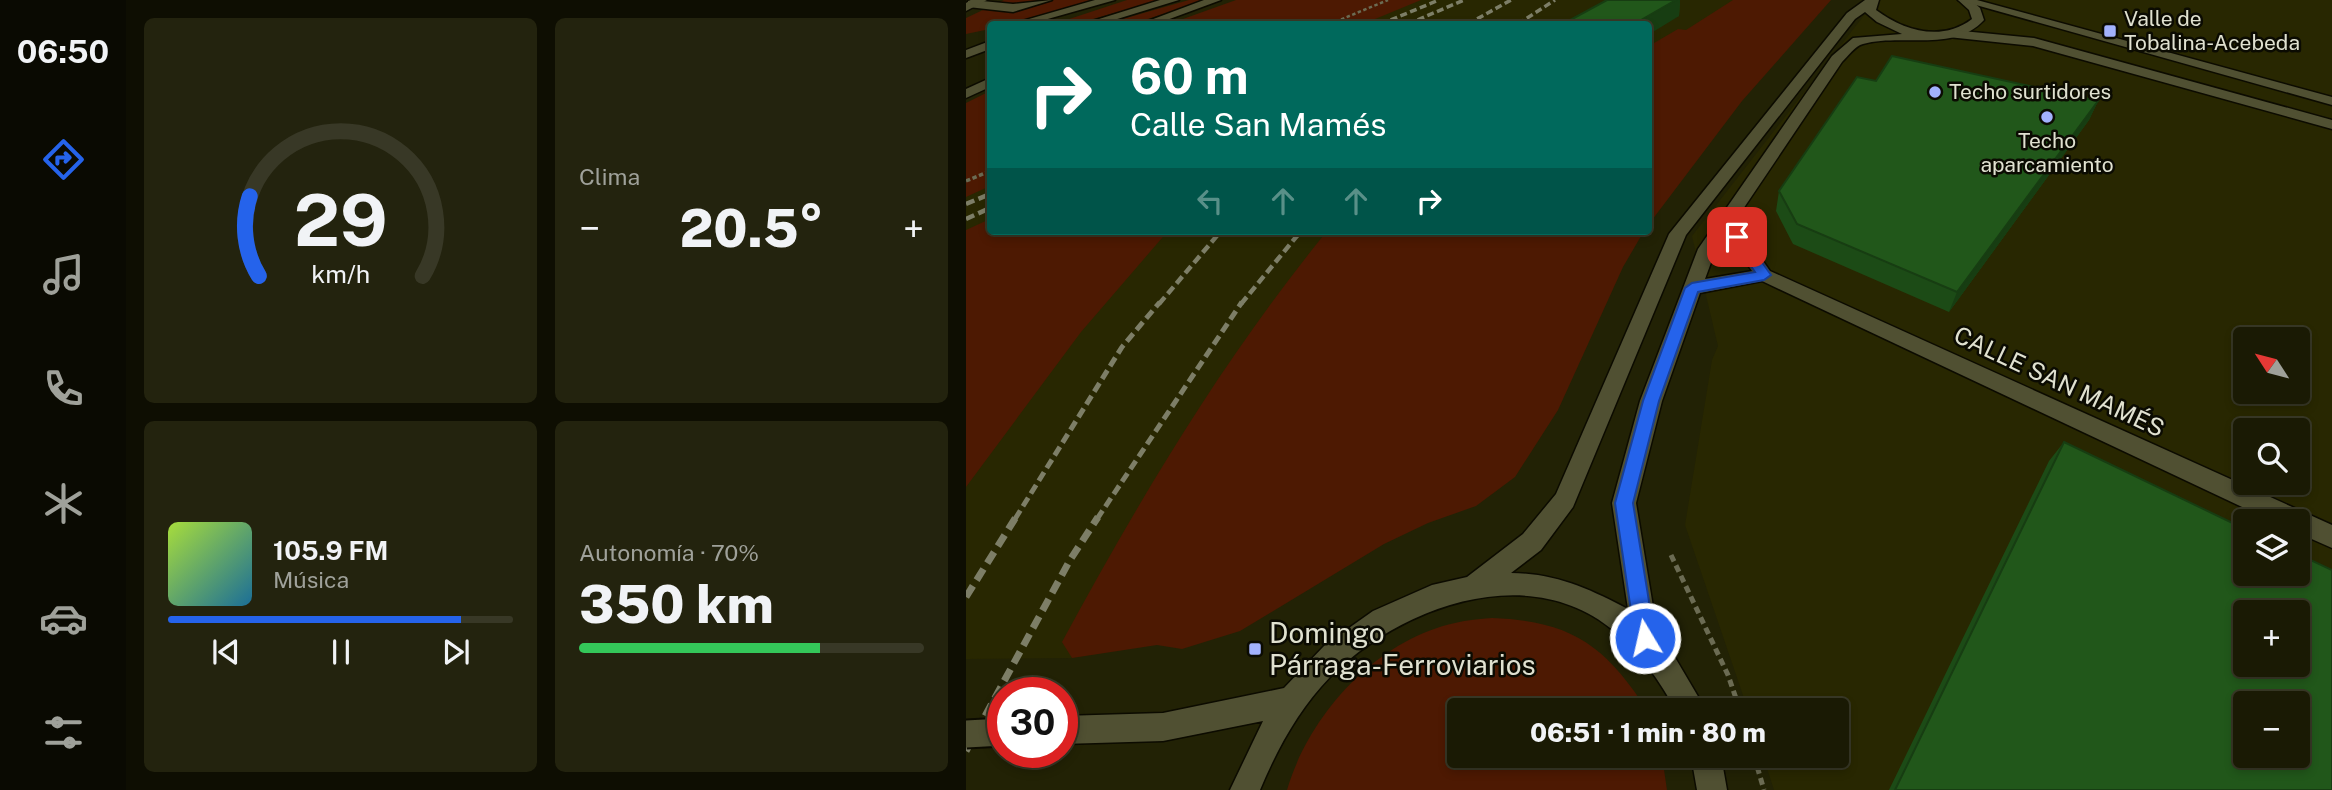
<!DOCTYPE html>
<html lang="es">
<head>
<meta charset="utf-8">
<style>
  body { margin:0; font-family:"Public Sans",sans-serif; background:#23230e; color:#f1f3f6; height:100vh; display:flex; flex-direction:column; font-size:26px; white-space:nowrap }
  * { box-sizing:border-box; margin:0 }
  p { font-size:23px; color:#9fa19a }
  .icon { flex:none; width:38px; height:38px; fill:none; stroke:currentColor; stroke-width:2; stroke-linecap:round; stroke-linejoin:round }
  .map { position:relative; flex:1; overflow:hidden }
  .panel { display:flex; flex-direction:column; gap:18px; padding:18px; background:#0e0e02; width:840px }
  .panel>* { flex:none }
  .guide { position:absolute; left:21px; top:21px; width:665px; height:214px; border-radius:7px; box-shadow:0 4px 10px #0003,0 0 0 2px #383826; background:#00695c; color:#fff; overflow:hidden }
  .needle { width:46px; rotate:306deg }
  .buttons { position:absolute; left:1267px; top:327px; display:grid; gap:14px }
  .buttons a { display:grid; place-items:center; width:77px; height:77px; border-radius:7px; background:#1a1a04; box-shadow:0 4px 10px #0003,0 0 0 2px #383826; font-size:35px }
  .speed { position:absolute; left:21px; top:677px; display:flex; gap:14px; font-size:35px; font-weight:700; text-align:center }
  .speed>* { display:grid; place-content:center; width:91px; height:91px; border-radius:50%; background:#1a1a04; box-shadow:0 4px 10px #0003,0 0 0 2px #383826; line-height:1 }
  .speed .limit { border:10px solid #d22; background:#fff; color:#111 }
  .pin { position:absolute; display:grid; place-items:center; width:60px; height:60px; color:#fff; margin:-30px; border-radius:14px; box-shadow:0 4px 10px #0006 }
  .me { position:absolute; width:77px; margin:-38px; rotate:351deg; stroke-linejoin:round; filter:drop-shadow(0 0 5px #0008) }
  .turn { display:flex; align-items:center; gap:24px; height:147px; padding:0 28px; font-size:32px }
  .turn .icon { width:91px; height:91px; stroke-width:2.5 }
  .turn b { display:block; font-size:49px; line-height:60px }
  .lanes { display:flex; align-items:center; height:66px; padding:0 28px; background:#0003; justify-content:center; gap:35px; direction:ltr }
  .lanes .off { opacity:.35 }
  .big { font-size:52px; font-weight:800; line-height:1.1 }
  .panel .card { flex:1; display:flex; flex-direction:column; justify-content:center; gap:10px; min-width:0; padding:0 24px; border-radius:10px; background:#23230e }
  .panel .dial { align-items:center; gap:0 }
  .dial svg { height:182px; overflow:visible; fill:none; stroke:#383826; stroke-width:7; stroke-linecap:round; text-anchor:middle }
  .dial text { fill:#f1f3f6; stroke:none }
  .song { display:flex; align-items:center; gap:21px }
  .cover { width:84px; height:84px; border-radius:10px; background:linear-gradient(135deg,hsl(80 70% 55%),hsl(200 70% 35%)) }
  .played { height:7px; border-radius:4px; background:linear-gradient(90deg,#2563eb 85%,#383826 85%) }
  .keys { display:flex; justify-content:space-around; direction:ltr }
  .heat { display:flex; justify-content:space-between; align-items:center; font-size:38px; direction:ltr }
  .charge { height:10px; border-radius:5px; background:linear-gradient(90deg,#34c759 70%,#383826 0) }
  .panel .tiles { flex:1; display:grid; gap:18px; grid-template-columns:repeat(2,1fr) }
  .trip { position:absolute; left:481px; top:698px; width:402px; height:70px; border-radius:7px; background:#1a1a04; box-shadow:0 4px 10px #0003,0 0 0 2px #383826; font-weight:800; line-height:70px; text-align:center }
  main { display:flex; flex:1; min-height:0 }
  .menu { display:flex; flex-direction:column; width:126px; justify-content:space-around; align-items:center; background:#0a0a02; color:#9fa19a }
  .menu .icon { width:49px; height:49px }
  .menu .on { color:#2563eb }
  .menu b { font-size:32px; color:#f1f3f6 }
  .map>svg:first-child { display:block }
  .built { fill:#282701; fill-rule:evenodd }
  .green { fill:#4d1902 }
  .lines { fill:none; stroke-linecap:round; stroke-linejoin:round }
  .lane-casing { stroke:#0c0b00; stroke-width:3 }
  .street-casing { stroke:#0c0b00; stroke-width:3 }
  .secondary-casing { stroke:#0c0b00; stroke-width:3 }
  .path-far2 { stroke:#6b6b53; stroke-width:2.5; stroke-dasharray:3.5 2.5; stroke-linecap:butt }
  .path-far1 { stroke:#6b6b53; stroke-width:3.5; stroke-dasharray:4.5 2.5; stroke-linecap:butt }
  .path { stroke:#6b6b53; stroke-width:5; stroke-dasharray:7 4.5; stroke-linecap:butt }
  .lane { fill:#505032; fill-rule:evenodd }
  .street { fill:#505032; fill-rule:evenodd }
  .secondary { fill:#505032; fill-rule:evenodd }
  .rail-far3 { stroke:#7d7e67; stroke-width:3.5; stroke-dasharray:7 3.5; stroke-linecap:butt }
  .rail-far2 { stroke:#7d7e67; stroke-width:4.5; stroke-dasharray:9 4.5; stroke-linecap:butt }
  .rail-far1 { stroke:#7d7e67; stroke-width:5; stroke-dasharray:10 5; stroke-linecap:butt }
  .rail { stroke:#7d7e67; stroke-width:7; stroke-dasharray:13 7; stroke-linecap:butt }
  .street-bridge-casing { stroke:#0c0b00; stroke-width:31; stroke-linecap:butt }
  .street-bridge { stroke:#505032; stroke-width:27 }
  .wall { fill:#1c4b16 }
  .shaded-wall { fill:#173d12 }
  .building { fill:#21571a; stroke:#173d12; stroke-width:2; fill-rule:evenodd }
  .route { fill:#2563eb; stroke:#184099; stroke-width:2 }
  .poi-dot { fill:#a2b2fd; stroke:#0b0b02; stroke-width:2.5 }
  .labels { text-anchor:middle; stroke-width:5; stroke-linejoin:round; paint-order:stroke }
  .far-poi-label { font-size:21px; fill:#e0e1d0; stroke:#0b0b02; text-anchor:start }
  .street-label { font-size:24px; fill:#e0e1d0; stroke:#0b0b02 }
  .near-poi-label { font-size:28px; fill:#e0e1d0; stroke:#0b0b02; text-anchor:start }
</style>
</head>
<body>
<main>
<nav class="menu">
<b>06:50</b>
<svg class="icon on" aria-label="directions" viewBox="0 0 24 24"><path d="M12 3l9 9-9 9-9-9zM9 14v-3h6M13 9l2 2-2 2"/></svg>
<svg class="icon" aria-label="music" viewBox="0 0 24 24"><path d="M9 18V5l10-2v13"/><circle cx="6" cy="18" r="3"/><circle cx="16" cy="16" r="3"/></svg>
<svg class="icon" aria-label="phone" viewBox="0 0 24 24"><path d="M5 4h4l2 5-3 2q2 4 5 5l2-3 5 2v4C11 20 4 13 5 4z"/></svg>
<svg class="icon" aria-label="climate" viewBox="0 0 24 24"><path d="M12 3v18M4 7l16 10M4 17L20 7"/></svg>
<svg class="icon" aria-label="car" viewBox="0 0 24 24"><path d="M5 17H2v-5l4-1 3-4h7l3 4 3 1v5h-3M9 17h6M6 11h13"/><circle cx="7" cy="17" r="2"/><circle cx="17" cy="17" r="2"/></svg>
<svg class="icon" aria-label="filters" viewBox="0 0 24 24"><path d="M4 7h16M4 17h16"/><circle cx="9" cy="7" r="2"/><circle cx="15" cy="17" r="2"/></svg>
</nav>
<section class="panel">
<div class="tiles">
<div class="card dial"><svg viewBox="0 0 100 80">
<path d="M14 69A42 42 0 1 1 86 69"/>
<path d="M14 69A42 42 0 0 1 10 34" stroke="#2563eb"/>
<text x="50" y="56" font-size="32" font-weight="700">29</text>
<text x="50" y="72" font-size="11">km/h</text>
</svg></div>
<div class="card"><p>Clima</p>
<div class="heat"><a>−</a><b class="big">20.5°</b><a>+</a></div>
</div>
<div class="card">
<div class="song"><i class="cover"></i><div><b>105.9 FM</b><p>Música</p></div></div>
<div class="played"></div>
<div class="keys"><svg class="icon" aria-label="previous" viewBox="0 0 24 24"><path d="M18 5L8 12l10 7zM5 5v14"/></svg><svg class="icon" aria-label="pause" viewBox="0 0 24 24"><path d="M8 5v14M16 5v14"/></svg><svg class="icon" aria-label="next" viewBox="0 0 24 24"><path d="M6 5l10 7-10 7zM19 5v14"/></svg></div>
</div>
<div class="card"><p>Autonomía · 70%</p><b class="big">350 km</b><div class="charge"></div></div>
</div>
</section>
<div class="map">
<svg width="1366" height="790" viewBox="0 0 1366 790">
  <rect width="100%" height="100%" fill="#222205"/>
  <path class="built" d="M395,0H779L683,58L682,24H334Z
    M910,0H1366V790H808L797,756H872V710H782L719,525L746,360L752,346L726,236ZM1279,340H1332V392H1279ZM1279,430H1332V483H1279ZM1279,522H1332V574H1279ZM1279,612H1332V665H1279ZM1279,704H1332V756H1279Z
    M24,150V231H488L191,644L105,658L0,659V159Z"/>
  <path class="green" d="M38,0H129L41,24H24V29L0,34V18Z
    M161,0H195L109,24H88Z
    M223,0H241L166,24H139Z
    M270,0H455L397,24H203Z
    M767,0H865L776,101L683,224V46L712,29L720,30Z
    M24,91V186L0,197V103Z
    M24,219V231H202L115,332L0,487V230Z
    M361,231H678L657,267L592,410L549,477L510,506L462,523L418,544L274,631L216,649L191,645L106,658L96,642C176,495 255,362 361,231Z
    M526,618C605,621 639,645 681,710H494V756H696L701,790H321C343,715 410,640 489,623C501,620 514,619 526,618Z"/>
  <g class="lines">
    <defs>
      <path id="lane" d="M6,0L47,4L86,0L47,12L2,7V1Z"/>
      <path id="street" d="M5,0H21L0,11V3Z
        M129,0H149L64,24H46Z
        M194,0H213L135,24H117Z
        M238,0H255L190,24H174Z
        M899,0H913L910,10C938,31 976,42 1006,19L1003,10L992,0H1005L1014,8L1018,20C988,53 935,33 897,44C889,46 882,56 876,62L769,221L804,271L1366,525V548L1332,533V522H1308L796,281L734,293L696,401L670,503L692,637L704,649L740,710H710C693,681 675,653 648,631C563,559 434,607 364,677C333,709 311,749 294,790H264L297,721L197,741L96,744V716L197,713L318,688L359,645L407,611L466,585L501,577L557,534L590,494L703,234L881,13ZM899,12L911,22L936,34L887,38L866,56L732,249L674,401L646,503L662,609C624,589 589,573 545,573L575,550L607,507L720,235L889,19ZM760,233L786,271L739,279L750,249Z
        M24,41V49L0,58V50Z
        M24,78V87L0,98V89Z
        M725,756H755L761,790H731Z"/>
      <path id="secondary" d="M992,0H1011L1366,97V105Z
        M986,30L1068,38L1366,120V129L1067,46L982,37V31Z"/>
    </defs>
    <use href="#lane" class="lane-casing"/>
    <use href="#street" class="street-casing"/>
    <use href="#secondary" class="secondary-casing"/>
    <path class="path-far2" d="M364,24L422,0"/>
    <path class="path-far1" d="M0,181L24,171"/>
    <path class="path" d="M705,555L762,675L774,710
      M788,756L798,790"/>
    <use href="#lane" class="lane"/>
    <use href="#street" class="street"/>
    <use href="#secondary" class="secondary"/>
    <path class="rail-far3" d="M415,24L473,0
      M442,24L498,0
      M502,24L545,0
      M552,24L589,0"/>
    <path class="rail-far2" d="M0,204L24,194
      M0,219L24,208
      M193,304L255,231
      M275,304L335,231"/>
    <path class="rail-far1" d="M49,519L156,347L194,302
      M131,519L276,302"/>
    <path class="rail" d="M0,597L50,517
      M0,751L104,560L132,517"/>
    <defs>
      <path id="street-bridge" d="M0,734L37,732"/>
    </defs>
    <use href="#street-bridge" class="street-bridge-casing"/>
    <use href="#street-bridge" class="street-bridge"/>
  </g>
  <path class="wall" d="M641,0H714L713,16L682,24H606V19Z
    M910,81L1132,101L1123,120L983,312L827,244L810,211L813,191Z
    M1098,442L1366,790H923L1083,461Z"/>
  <path class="shaded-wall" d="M710,0H714L713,16L682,35V24H668Z
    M1132,101L1123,120L983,312L991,292Z"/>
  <path class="building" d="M641,0H710L668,24H622L606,19Z
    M926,56L1132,101L991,292L831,224L813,191L891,77L910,81Z
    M1098,442L1279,529V574H1332V554L1366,570V790H929ZM1279,612H1332V665H1279ZM1279,704H1332V756H1279Z"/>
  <path class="route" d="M766,234H776L805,275L798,280L732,292L693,401L667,503L689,638L687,645L679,648L672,645L669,638L649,503L677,401L719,288L726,283L789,272L764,237Z"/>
  <g class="poi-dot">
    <rect x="1137" y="24" width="14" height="14" rx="3.5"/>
    <circle cx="969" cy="92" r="7"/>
    <circle cx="1081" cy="117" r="7"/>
    <rect x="282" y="642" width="14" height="14" rx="3.5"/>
  </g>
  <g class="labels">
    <g class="far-poi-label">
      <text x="1158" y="26">Valle de<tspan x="1158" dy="24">Tobalina-Acebeda</tspan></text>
      <text x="983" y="99">Techo surtidores</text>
      <text x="1081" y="148" text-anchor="middle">Techo<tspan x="1081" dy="24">aparcamiento</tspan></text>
    </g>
    <g class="street-label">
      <text transform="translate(1093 382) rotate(25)" y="8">CALLE SAN MAMÉS</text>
    </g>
    <g class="near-poi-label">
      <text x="303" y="643">Domingo<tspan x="303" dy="32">Párraga-Ferroviarios</tspan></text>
    </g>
  </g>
</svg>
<div class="buttons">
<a><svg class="needle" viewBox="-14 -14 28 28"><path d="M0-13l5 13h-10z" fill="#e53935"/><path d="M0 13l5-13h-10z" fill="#9fa19a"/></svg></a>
<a><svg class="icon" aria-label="search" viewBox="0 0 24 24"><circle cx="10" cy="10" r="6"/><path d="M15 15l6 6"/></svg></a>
<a><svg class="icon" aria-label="layers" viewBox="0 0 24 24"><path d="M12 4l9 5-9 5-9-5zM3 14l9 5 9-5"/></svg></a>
<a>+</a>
<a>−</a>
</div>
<div class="speed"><div class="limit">30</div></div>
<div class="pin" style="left:771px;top:237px;background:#d93025"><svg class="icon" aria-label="arrive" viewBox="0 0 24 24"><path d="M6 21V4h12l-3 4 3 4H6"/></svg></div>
<svg class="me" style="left:679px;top:638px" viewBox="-20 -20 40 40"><circle r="17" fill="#2563eb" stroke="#fff" stroke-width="3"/><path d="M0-11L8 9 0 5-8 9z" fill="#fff"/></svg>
<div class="trip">06:51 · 1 min · 80 m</div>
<div class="guide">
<div class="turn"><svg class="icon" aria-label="right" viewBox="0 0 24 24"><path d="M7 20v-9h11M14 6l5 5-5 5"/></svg><div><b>60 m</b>Calle San Mamés</div></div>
<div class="lanes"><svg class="icon off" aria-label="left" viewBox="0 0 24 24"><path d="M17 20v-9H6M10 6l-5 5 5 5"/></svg><svg class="icon off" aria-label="ahead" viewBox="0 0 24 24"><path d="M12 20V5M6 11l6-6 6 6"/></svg><svg class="icon off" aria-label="ahead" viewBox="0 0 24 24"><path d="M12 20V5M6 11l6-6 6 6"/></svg><svg class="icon" aria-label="right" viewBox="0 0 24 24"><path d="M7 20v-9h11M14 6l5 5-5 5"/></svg></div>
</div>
</div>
</main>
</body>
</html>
